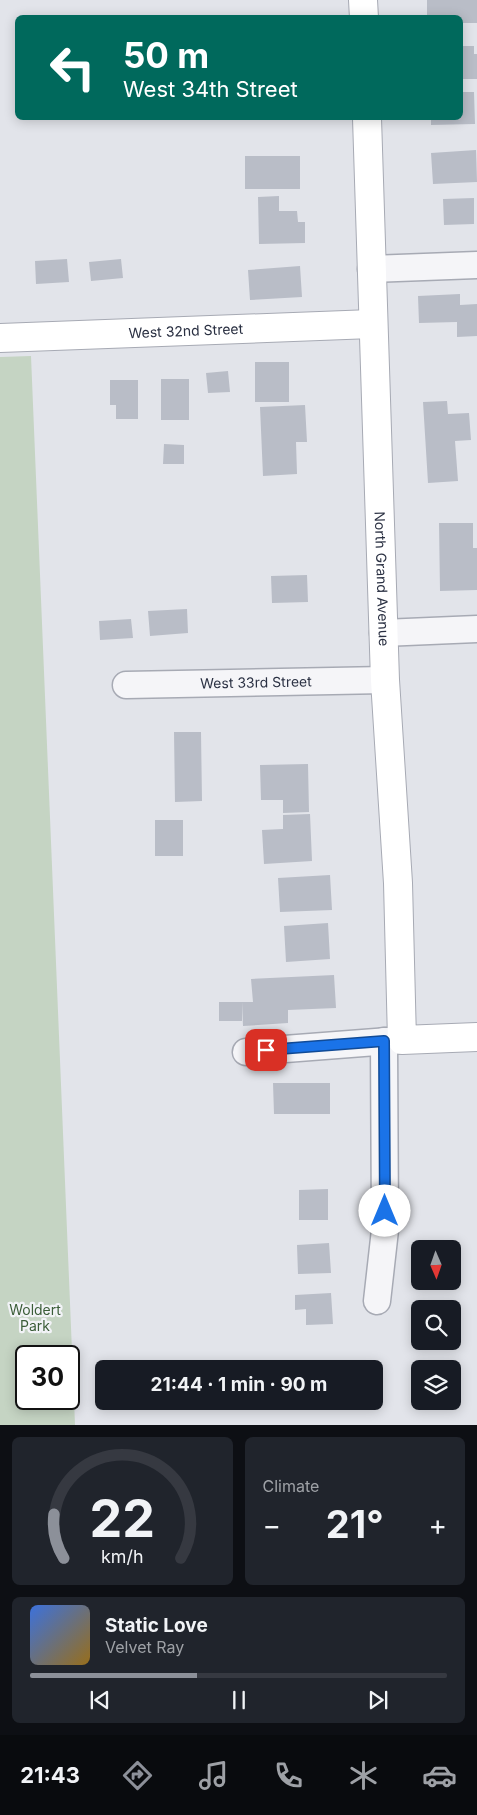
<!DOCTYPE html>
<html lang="en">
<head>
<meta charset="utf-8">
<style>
  body { margin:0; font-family:Inter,sans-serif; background:#20242c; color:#f1f3f6; height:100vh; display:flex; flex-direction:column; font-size:19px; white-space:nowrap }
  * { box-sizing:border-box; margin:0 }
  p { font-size:16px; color:#9ea1a6 }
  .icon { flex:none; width:28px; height:28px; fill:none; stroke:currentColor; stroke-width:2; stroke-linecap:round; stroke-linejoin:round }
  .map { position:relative; height:1425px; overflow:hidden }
  .drawer { display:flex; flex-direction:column; gap:12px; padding:12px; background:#0d0f14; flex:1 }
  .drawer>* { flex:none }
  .banner { position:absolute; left:15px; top:15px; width:448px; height:105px; border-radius:8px; box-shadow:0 2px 12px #0003; background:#00695c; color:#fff; overflow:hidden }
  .needle { width:32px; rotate:178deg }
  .controls { position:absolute; left:411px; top:1240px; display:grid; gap:10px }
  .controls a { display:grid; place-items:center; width:50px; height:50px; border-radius:8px; background:#171b24; box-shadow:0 2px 12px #0003; font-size:25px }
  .speed { position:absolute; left:15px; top:1345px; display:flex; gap:10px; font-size:25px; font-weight:700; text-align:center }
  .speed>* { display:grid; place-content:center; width:65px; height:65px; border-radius:50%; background:#171b24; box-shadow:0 2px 12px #0003; line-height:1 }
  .speed .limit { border:2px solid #111; border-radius:8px; background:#fff; color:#111 }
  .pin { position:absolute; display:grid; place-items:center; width:42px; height:42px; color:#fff; margin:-21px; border-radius:10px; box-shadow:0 2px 8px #0006 }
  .me { position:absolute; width:55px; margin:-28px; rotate:0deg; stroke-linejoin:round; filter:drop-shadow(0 0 4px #0008) }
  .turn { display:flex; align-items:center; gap:18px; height:105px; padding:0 25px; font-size:22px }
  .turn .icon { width:65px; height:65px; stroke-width:2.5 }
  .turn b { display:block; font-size:35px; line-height:42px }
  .big { font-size:38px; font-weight:700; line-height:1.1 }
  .drawer .tile { flex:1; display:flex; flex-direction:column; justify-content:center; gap:8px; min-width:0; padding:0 18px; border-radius:8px; background:#20242c }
  .drawer .dial { align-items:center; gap:0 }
  .dial svg { height:130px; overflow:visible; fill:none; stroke:#363941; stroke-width:7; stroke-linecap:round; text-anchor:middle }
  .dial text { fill:#f1f3f6; stroke:none }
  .song { display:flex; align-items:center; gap:15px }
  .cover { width:60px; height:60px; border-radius:8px; background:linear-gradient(135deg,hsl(220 70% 55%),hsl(40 70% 35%)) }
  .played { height:5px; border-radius:2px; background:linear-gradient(90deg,#8c9099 40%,#363941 40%) }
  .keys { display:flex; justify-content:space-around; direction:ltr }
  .heat { display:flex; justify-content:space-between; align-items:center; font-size:28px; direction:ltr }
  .drawer .tiles { flex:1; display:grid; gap:12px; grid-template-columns:1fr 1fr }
  .tile:last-child { grid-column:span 2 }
  .trip { position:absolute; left:95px; top:1360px; width:288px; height:50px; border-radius:8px; background:#171b24; box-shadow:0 2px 12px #0003; font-weight:700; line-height:50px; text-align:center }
  .tab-bar { display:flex; height:80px; justify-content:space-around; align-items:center; background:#090b0e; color:#9ea1a6 }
  .tab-bar .icon { width:35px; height:35px }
  .tab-bar .active { color:#8c9099 }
  .tab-bar b { font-size:22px; color:#f1f3f6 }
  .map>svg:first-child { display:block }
  .green { fill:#c5d4c3; fill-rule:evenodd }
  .building { fill:#b9bdc7 }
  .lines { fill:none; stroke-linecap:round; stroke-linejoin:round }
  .street-casing { stroke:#a7aab4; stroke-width:29 }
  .secondary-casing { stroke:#a7aab4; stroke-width:30 }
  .street { stroke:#f5f5f8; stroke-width:26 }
  .secondary { stroke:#fff; stroke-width:28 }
  .route-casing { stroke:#114b97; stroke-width:12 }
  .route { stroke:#1a73e8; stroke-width:9 }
  .labels { text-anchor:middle; stroke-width:4.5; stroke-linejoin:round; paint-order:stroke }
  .street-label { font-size:14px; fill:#2a3042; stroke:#f2f3f7 }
  .park-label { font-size:14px; fill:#3b5d38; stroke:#f2f3f7 }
</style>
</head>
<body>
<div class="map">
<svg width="477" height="1425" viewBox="0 0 477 1425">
  <rect width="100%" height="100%" fill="#e2e4ea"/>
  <path class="green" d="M31,356L74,1400L75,1425H0V357ZM26,1356H69V1399H26Z"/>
  <path class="building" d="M427,0H477V23H460V18H427Z
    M460,46H474V54H477V79H460Z
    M460,92H474L475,124L431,125V118H460Z
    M476,150L477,182L433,184L431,153Z
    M245,156H300V189H245Z
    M279,196V211H297L298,222H305V243L259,244L258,197Z
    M474,198V224L444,225L443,199Z
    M67,259L69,282L36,284L35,261Z
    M121,259L123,278L91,281L89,262Z
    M300,266L302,297L250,300L248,270Z
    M460,294V305L477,304V336L457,337V322L419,323L418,296Z
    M255,362H289V402H255Z
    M228,371L230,392L208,393L206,373Z
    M161,379H189V420H161Z
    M110,380H138V419H116V405H110Z
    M447,401L448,414L469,413L471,440L455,441L458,481L428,483L423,402Z
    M305,405L307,442H296L297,474L263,476L260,407Z
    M164,444L184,445V464H163Z
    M439,523H473V548H477V590L440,591Z
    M307,575L308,602L272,603L271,576Z
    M187,609L188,633L150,636L148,611Z
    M131,619L133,638L100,640L99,621Z
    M174,732H201L202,801L175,802Z
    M308,764L309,812L283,813V800H261L260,765Z
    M310,814L312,861L264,864L262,830L283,829V815Z
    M155,820H183V856H155Z
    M330,875L332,910L280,912L278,878Z
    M328,923L330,959L286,962L284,926Z
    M334,975L336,1008L288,1010V1023L243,1026L242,1002H253L251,979Z
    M219,1002H242V1021H219Z
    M273,1083H330V1114H274Z
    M328,1189V1220H299V1190Z
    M329,1243L331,1273L298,1274L297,1245Z
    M331,1293L333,1324L306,1325V1309L295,1310V1295Z"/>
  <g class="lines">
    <defs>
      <g id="street">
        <path d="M371,269L477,265"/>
        <path d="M383,633L477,629"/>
        <path id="s1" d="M126,685L385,680"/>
        <path d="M246,1052L402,1040"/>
        <path d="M377,1301L385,1230L384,1041"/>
      </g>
      <g id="secondary">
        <path d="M363,0L364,18"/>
        <path id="s2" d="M367,118L385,680L398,883L402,1040L477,1037"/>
        <path id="s3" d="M0,338L372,324"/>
      </g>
    </defs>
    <use href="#street" class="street-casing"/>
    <use href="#secondary" class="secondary-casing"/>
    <use href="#street" class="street"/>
    <use href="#secondary" class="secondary"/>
  </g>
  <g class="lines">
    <defs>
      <path id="route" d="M266,1050L384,1041L385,1211"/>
    </defs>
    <use href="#route" class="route-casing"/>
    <use href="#route" class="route"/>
  </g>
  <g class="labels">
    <g class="street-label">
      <text dy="5" stroke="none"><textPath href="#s3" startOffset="186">West 32nd Street</textPath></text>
      <text dy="5" stroke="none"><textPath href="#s2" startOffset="461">North Grand Avenue</textPath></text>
      <text dy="5" stroke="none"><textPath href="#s1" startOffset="130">West 33rd Street</textPath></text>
    </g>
    <g class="park-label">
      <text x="35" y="1315">Woldert<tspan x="35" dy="16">Park</tspan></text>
    </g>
  </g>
</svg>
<div class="controls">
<a><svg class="needle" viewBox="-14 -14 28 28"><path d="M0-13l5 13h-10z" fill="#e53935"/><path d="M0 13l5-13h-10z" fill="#9ea1a6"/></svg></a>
<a><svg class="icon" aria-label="search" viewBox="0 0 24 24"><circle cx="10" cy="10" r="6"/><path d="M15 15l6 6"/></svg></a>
<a><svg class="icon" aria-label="layers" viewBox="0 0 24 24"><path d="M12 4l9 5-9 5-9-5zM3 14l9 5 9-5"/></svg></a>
</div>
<div class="speed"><div class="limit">30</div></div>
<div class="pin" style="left:266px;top:1050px;background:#d93025"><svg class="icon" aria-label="arrive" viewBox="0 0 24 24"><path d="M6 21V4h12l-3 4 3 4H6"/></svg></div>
<svg class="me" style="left:385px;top:1211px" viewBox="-20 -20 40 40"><circle r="19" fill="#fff"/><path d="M0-13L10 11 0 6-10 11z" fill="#1a73e8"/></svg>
<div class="trip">21:44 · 1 min · 90 m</div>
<div class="banner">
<div class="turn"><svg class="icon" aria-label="left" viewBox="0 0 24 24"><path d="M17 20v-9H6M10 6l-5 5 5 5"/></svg><div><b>50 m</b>West 34th Street</div></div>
</div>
</div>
<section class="drawer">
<div class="tiles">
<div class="tile dial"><svg viewBox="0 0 100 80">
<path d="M14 69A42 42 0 1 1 86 69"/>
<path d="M14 69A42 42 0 0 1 8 42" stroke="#8c9099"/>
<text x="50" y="56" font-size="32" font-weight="700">22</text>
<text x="50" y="72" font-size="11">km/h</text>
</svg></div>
<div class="tile"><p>Climate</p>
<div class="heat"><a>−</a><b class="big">21°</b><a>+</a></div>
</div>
<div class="tile">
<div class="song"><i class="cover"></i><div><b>Static Love</b><p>Velvet Ray</p></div></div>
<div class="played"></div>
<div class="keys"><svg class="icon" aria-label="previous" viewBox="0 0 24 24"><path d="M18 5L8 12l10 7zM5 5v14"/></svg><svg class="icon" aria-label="pause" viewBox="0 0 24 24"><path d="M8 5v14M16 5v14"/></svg><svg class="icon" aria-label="next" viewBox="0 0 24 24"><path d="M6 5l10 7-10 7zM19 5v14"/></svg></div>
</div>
</div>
</section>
<nav class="tab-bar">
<b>21:43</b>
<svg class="icon active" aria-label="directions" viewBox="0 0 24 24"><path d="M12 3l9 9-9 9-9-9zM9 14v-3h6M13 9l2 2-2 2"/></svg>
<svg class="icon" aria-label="music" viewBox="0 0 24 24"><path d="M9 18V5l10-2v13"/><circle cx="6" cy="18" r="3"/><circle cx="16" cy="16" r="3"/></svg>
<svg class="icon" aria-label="phone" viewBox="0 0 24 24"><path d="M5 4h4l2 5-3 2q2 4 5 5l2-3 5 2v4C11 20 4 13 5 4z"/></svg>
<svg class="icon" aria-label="climate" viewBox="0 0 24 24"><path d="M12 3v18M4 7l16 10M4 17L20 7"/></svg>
<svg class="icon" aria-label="car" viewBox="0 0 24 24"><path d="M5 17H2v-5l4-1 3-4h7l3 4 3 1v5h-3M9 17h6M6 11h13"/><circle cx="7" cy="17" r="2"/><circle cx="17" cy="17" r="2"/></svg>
</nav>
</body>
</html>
